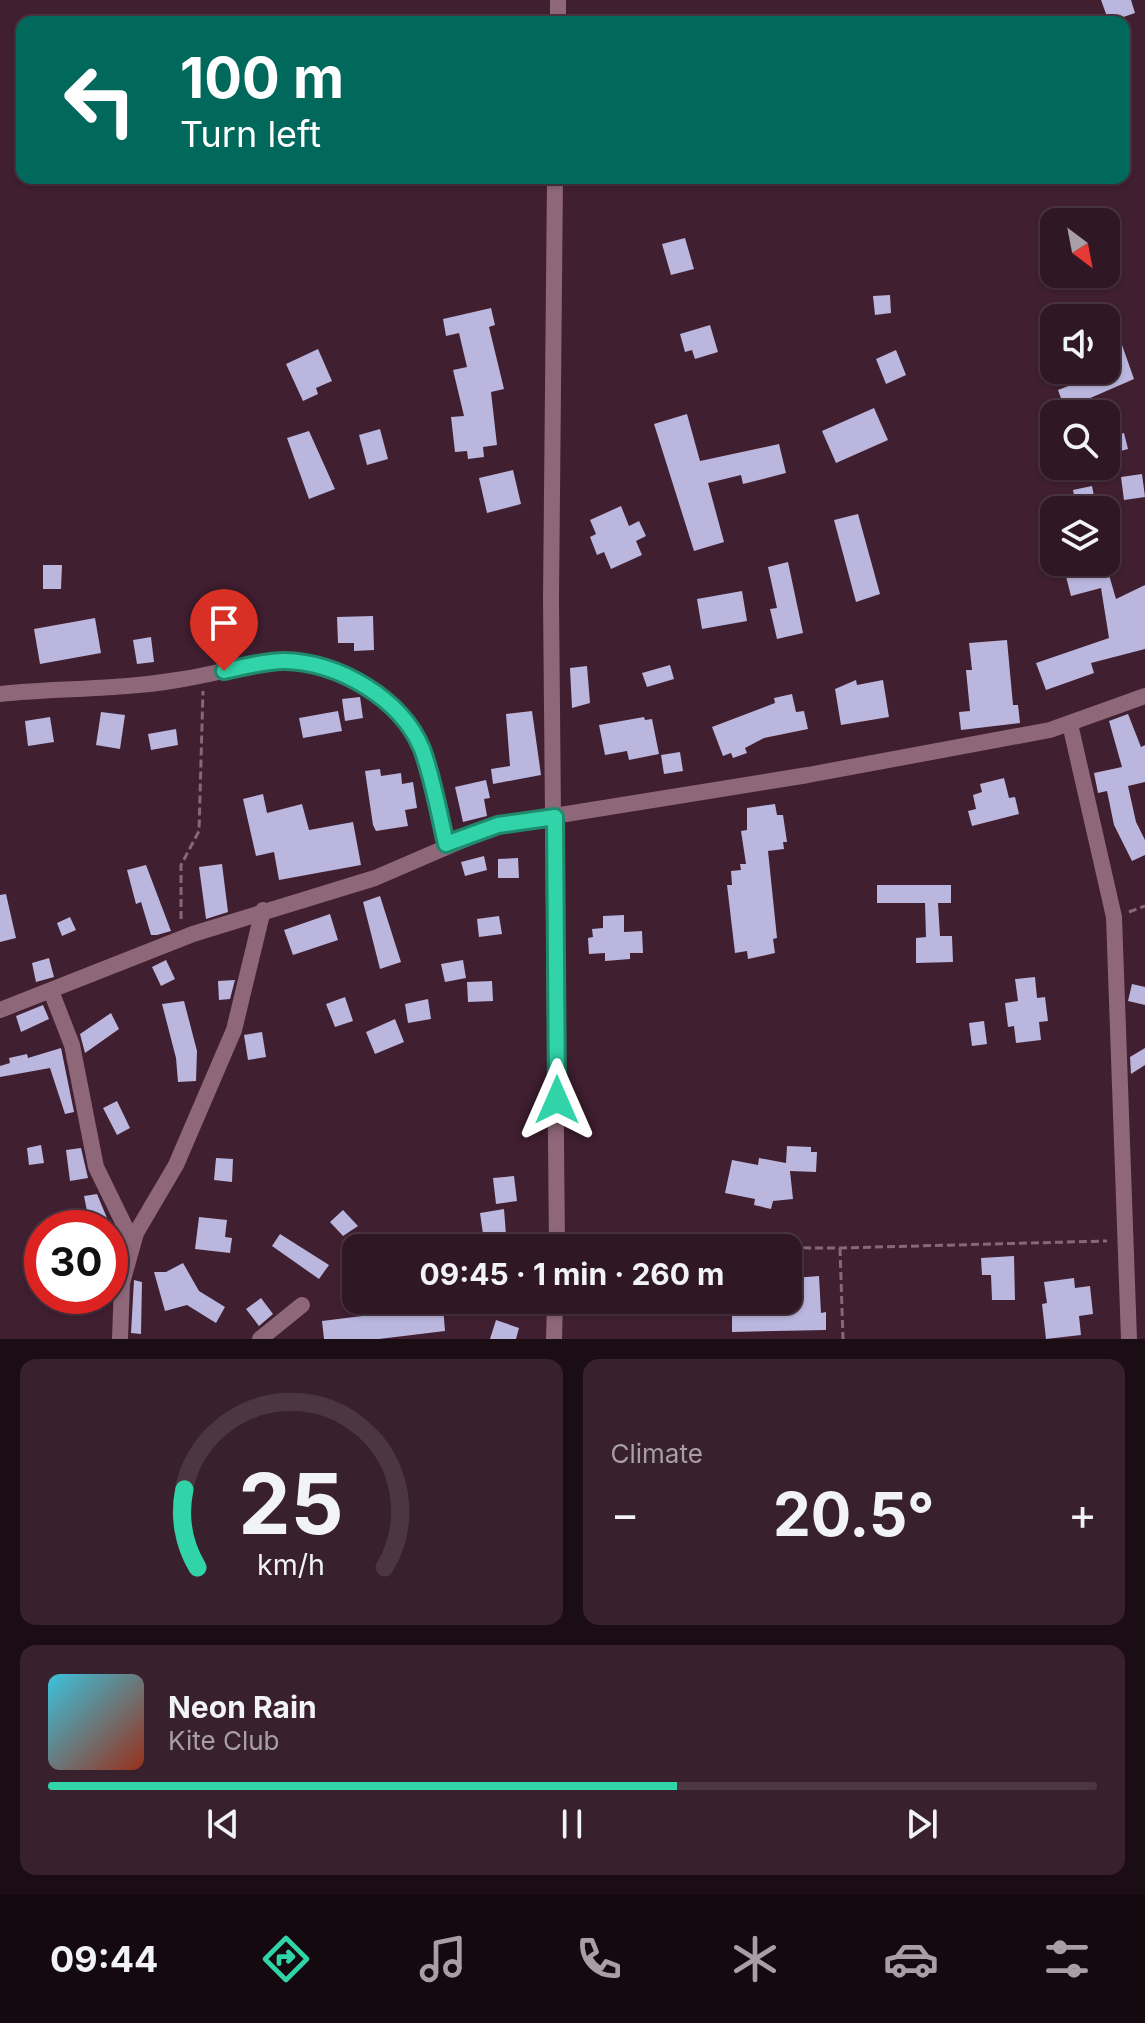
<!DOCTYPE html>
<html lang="en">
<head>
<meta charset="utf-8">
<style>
  body { margin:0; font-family:Inter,sans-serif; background:#38202c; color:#f1f3f6; height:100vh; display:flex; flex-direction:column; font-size:30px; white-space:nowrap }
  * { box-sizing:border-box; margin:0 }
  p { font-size:26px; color:#a89fa6 }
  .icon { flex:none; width:44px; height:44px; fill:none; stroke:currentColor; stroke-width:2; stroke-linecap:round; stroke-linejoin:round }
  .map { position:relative; height:1339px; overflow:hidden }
  .details { display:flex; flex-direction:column; gap:20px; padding:20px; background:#1a0d14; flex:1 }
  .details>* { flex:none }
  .banner { position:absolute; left:16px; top:16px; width:1114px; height:168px; border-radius:16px; box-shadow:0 2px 6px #0004,0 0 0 2px #4b3641; background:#00695c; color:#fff; overflow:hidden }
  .needle { width:52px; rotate:148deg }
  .fabs { position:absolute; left:1040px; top:208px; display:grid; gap:16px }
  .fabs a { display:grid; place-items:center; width:80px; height:80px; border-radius:16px; background:#301724; box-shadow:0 2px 6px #0004,0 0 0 2px #4b3641; font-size:40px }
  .speed { position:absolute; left:24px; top:1210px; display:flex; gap:16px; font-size:40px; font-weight:700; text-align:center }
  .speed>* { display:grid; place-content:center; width:104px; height:104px; border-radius:50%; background:#301724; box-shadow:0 2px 6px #0004,0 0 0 2px #4b3641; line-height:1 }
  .speed .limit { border:12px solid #d22; background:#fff; color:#111 }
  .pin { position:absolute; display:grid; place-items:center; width:68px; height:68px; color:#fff; margin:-82px -34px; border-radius:50% 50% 50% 0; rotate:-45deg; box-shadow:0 0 8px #0007 }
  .pin .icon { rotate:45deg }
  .me { position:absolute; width:88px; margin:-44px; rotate:0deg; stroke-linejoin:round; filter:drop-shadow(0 0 6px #0008) }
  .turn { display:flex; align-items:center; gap:28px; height:168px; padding:0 32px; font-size:36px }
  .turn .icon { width:104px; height:104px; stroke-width:2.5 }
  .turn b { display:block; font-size:56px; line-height:68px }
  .big { font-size:60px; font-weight:700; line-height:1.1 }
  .details .card { flex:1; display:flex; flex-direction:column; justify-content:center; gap:12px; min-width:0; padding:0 28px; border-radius:16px; background:#38202c }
  .details .dial { align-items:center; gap:0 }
  .dial svg { height:208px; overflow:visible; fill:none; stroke:#4b3641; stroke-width:7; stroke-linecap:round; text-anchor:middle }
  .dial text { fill:#f1f3f6; stroke:none }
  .song { display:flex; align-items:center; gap:24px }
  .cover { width:96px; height:96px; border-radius:12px; background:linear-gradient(135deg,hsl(190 70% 55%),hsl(10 70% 35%)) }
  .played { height:8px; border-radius:4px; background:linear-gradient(90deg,#31d4a9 60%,#4b3641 60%) }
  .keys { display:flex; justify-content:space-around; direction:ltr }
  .heat { display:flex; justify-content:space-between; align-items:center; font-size:44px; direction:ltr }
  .details .tiles { flex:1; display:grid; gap:20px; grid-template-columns:1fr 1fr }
  .card:last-child { grid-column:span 2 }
  .trip { position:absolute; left:342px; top:1234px; width:460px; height:80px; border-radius:16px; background:#301724; box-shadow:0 2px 6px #0004,0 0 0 2px #4b3641; font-weight:700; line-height:80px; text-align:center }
  .menu { display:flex; height:128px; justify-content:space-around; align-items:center; background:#13090e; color:#a89fa6 }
  .menu .icon { width:56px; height:56px }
  .menu .on { color:#31d4a9 }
  .menu b { font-size:36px; color:#f1f3f6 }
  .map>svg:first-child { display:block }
  .building { fill:#bab6de }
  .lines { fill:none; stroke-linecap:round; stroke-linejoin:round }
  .path { stroke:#866977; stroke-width:3; stroke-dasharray:8 4; stroke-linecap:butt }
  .street { stroke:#8e6779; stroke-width:16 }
  .route-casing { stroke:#208a6e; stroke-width:20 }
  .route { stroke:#31d4a9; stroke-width:14 }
</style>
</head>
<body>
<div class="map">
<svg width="1145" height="1339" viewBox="0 0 1145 1339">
  <rect width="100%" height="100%" fill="#401f30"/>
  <path class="building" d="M1101,0H1131L1135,13L1109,22Z
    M685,238L694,269L671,275L662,244Z
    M890,295L891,313L875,315L873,296Z
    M491,308L495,325L489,327L504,389L491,392L497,445L483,447L484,457L468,459L467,451L455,452L451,417L464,416L453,370L467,367L459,333L446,336L443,319Z
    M710,325L718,352L695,359L692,350L685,352L680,334Z
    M1122,345L1134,379L1065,409L1058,390L1108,371L1113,368L1107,350Z
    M318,349L332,381L316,388L318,394L303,401L286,364Z
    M896,350L906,375L886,384L876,359Z
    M874,408L888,440L836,463L822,431Z
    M687,414L700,461L779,444L786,473L743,484L741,475L708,483L724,542L694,551L654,424Z
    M380,429L388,459L367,465L359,435Z
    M309,431L335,489L309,499L287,438Z
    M1124,433L1128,449L1106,455V438Z
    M513,470L521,504L487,513L479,478Z
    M1142,474L1145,497L1124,500L1121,477Z
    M1092,486L1096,507L1077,510L1073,490Z
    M621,506L629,526L639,521L646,536L636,541L642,555L611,569L604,552L597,555L590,537L596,534L590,520Z
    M858,514L880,594L856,602L834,520Z
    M788,562L803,633L777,639L770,609L777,608L768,567Z
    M1085,562L1088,574L1107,568L1116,599L1145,585V649L1091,663L1094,673L1046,690L1036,663L1109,638L1101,588L1071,596L1063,565Z
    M43,565H62L61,589H43Z
    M742,591L747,621L702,629L697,599Z
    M373,616L374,650L354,651V643H338L337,617Z
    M95,618L101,653L40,664L34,629Z
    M151,637L154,662L137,664L133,640Z
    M1007,640L1013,705H1018L1020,723L961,730L959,712L970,711L966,670H972L969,643Z
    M670,665L674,679L647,687L642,673Z
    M587,666L590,703L572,708L570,668Z
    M856,680L857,685L883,680L889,717L841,725L835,689Z
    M792,694L796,712L804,711L808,729L764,738L745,748L747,753L733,758L731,753L723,756L712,727L775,703L774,698Z
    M360,697L363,718L345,721L342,699Z
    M338,711L342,731L303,738L299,718Z
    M532,711L541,775L493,784L491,769L510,766L506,714Z
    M101,712L125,715L120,749L96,745Z
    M1128,714L1141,747L1145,745V782L1128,786L1136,822L1145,840V855L1132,861L1114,825L1107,791L1098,793L1094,773L1122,767L1109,721Z
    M50,717L54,742L28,746L25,721Z
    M644,717L645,720L652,719L659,754L629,760L627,751L605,755L599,725Z
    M176,729L178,745L151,750L148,734Z
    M680,752L683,771L664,774L661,755Z
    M380,769L381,776L401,773L402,784L413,782L417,808L405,810L408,826L376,831L373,825L365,771Z
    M1004,778L1009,798L1015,797L1019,814L972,826L968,811L976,809L973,795L982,792L980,784Z
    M486,780L490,798L484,799L487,816L463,822L455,787Z
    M263,794L267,813L302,804L309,830L353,822L361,865L279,880L274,852L256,856L243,799Z
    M775,804L777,815H783L787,842H783L784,849L768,851L777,938L773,939L775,953L748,959L747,951L735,953L727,885H732L731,871L741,870L740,864H746L741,831L747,830V808Z
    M484,856L487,870L465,876L461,862Z
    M518,858L519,878H498V859Z
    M222,864L228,912L206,919L199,867Z
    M146,865L171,931L157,935H151L141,902L136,904L127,870Z
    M877,885H951V903H938L940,936H952L953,962L916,963V938L926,937L925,903H877Z
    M6,894L16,938L0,942V895Z
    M380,896L401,962L380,969L363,902Z
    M330,914L338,940L293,955L284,930Z
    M624,915V932L642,931L643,953H630V959L605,961V953L589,954L588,938L593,937L592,929L603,928V916Z
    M499,916L502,934L479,937L477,919Z
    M70,917L76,930L62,936L57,923Z
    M49,958L54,977L36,982L32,963Z
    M166,960L175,979L161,986L152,967Z
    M463,960L466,978L445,982L441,964Z
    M1035,977L1037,998L1045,997L1048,1021L1039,1022L1041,1040L1016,1043L1014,1026L1008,1027L1005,1003L1018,1001L1015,979Z
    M235,980L230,999L219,1000L218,981Z
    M492,981L493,1001L468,1002L467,982Z
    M1132,984L1145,987V1005L1128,1001Z
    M345,997L353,1021L335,1027L326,1004Z
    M428,999L431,1019L408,1023L405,1004Z
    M184,1001L197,1051L196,1081L178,1082L176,1058L162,1004Z
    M43,1005L49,1019L21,1032L16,1016Z
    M111,1013L119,1029L85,1053L80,1034Z
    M395,1019L404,1042L375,1054L366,1032Z
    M984,1021L987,1044L972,1046L969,1023Z
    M262,1032L266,1057L248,1060L244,1035Z
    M61,1048L74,1112L65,1114L50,1068L0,1077V1066L10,1063L9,1058L27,1054L28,1058Z
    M1145,1048V1065L1131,1074L1130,1057Z
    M117,1101L130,1128L117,1135L103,1108Z
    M41,1145L44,1163L29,1165L27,1148Z
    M787,1146L811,1147V1152H817L816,1172L790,1171L793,1199L773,1201L771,1209L754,1205L755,1199L725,1193L732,1160L758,1165L759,1158L786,1163Z
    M81,1148L88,1178L70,1181L66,1150Z
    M216,1158L233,1159L232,1182L214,1180Z
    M514,1176L517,1201L496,1204L493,1178Z
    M97,1194L107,1218L89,1221L84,1196Z
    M504,1209L507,1248H485L480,1213Z
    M343,1210L358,1226L343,1236L330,1222Z
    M199,1217L227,1220L225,1237L232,1238L230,1253L195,1249Z
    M280,1234L329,1265L319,1279L272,1246Z
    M1014,1256L1015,1300H992L991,1275H982L981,1258Z
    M183,1263L199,1291L225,1307L216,1323L187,1305L165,1311L154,1272H166Z
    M819,1276L821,1313L826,1312V1330L732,1332V1316H740L739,1300H759L760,1310H767V1314L796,1312L794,1278Z
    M1074,1278L1075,1288L1090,1286L1093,1314L1079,1316L1081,1335L1046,1339L1042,1304L1047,1303L1044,1282Z
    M134,1280L142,1282L141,1334L131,1333Z
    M261,1298L273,1314L259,1326L246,1309Z
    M443,1306L445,1331L379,1339H324L322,1321Z
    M496,1320L519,1328L516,1339H490Z"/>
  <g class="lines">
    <path class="path" d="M1129,912L1145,906
      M181,919V865L199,831L203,691
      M575,1247L840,1248L1107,1241
      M840,1248L843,1339"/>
    <path class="street" d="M558,22V0
      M555,178L551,599L557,1248
      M0,694C59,688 118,690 177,680C211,675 244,665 279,661C333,656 402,699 422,750C433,780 439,813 446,844
      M1070,724L1114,917L1129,1339
      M51,991L72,1045L96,1167L133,1243
      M0,1010L193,934L375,878L498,825L808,775L1050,730L1145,696
      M120,1339L122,1283L136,1233L176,1165L234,1030L263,910
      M260,1339L302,1305
      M554,1339L555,1300"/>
  </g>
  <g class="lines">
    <defs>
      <path id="route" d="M224,671C243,667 265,661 284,661C338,662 401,698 422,749C433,779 439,813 446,844L498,825L555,817L557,1100"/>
    </defs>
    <use href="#route" class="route-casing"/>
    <use href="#route" class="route"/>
  </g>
</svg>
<div class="fabs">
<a><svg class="needle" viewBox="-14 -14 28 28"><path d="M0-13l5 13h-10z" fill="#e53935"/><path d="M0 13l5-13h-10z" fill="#a89fa6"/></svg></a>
<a><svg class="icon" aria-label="sound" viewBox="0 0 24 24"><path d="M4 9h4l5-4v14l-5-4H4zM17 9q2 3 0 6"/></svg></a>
<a><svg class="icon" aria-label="search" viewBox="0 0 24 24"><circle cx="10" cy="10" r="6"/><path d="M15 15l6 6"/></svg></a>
<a><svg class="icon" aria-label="layers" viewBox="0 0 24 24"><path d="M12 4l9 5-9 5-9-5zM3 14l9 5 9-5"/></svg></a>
</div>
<div class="speed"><div class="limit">30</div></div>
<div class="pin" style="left:224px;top:671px;background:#d93025"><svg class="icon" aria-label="arrive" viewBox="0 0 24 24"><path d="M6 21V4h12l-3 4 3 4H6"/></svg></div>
<svg class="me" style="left:557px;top:1100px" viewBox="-20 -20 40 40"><path d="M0-17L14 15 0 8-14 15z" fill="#31d4a9" stroke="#fff" stroke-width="4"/></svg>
<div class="trip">09:45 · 1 min · 260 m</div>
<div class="banner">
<div class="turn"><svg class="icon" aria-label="left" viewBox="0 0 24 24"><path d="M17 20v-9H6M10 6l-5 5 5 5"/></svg><div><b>100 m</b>Turn left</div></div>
</div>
</div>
<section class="details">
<div class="tiles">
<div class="card dial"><svg viewBox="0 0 100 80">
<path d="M14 69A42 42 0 1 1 86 69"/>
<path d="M14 69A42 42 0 0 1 9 39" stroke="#31d4a9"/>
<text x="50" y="56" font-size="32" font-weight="700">25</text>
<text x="50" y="72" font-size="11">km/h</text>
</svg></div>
<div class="card"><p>Climate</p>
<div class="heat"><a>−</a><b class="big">20.5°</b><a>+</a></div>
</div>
<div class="card">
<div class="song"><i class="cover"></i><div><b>Neon Rain</b><p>Kite Club</p></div></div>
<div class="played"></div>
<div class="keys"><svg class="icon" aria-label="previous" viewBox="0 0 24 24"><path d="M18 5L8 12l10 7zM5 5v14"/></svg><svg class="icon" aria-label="pause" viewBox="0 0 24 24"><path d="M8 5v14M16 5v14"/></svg><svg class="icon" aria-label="next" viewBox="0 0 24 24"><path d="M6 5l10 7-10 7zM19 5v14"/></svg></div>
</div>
</div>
</section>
<nav class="menu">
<b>09:44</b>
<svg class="icon on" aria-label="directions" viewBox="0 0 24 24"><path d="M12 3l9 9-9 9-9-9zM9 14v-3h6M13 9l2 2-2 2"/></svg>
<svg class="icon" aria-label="music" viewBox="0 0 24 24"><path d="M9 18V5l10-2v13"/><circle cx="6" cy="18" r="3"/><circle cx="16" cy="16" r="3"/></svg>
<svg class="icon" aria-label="phone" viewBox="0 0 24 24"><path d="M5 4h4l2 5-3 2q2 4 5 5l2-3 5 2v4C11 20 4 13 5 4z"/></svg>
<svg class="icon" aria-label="climate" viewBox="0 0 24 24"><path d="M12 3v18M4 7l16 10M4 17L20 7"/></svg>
<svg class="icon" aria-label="car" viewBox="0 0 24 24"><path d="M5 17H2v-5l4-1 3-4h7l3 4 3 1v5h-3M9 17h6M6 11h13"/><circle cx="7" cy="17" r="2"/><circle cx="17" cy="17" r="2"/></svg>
<svg class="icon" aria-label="filters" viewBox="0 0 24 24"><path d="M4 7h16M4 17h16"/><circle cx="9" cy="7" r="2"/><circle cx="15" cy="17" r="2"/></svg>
</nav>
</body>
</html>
